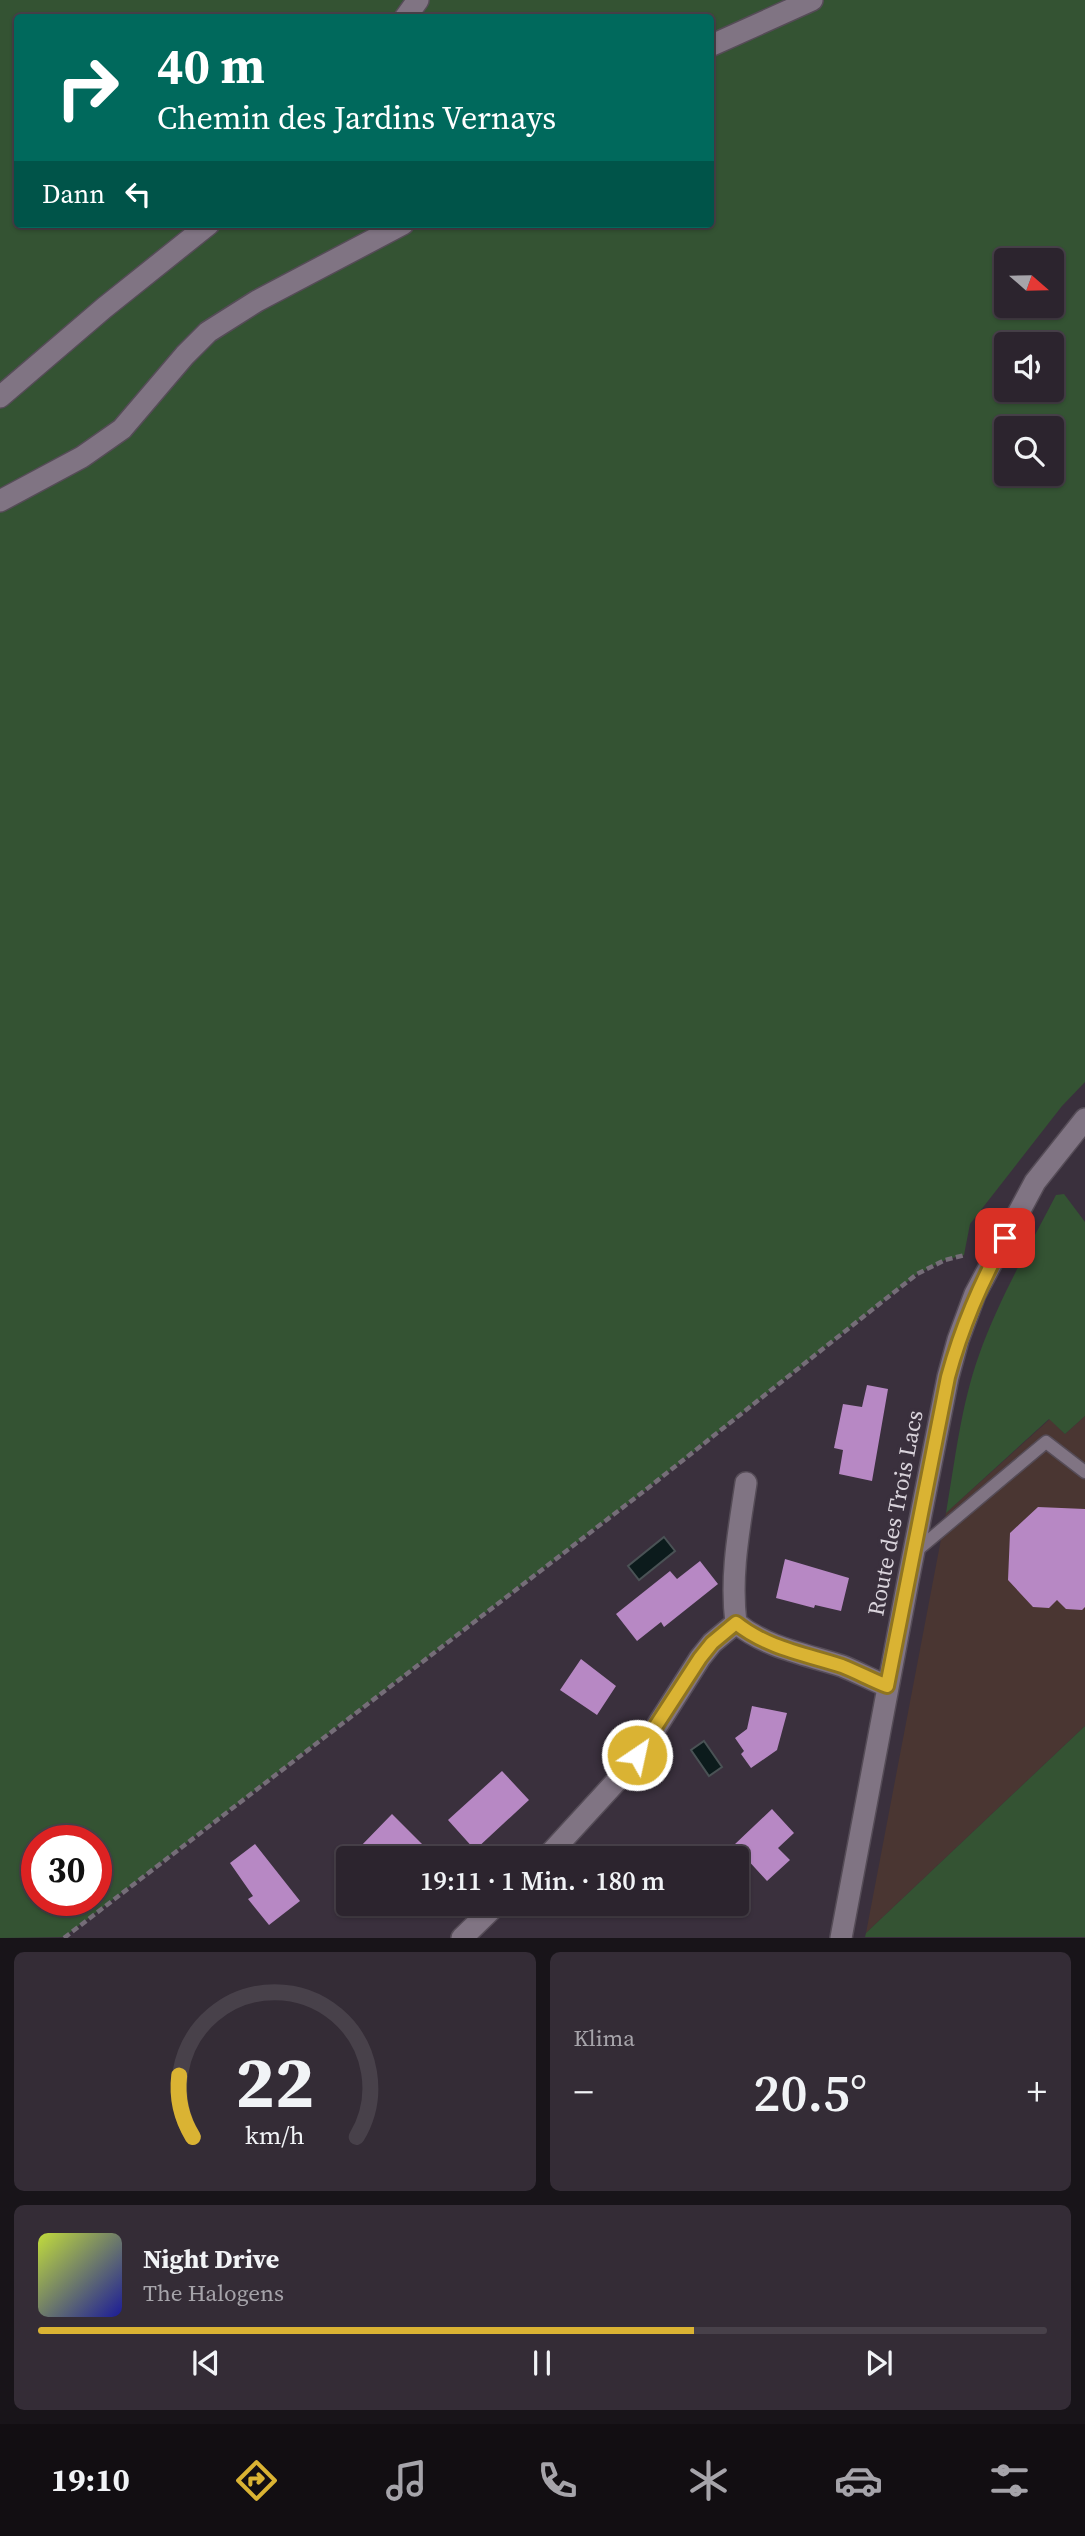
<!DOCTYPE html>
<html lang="de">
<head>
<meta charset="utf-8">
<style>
  body { margin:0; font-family:"Source Serif 4",serif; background:#342c36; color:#f1f3f6; height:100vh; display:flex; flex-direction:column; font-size:26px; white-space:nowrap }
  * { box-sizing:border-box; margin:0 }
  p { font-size:23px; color:#a6a4aa }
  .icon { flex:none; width:38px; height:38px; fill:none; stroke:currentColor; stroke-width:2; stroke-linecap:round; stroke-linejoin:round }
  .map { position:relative; height:1938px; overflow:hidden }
  .drawer { display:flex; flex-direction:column; gap:14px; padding:14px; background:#181419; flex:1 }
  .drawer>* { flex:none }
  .banner { position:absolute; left:14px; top:14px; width:700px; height:214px; border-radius:7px; box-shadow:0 2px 5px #0004,0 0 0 2px #48414a; background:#00695c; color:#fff; overflow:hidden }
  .needle { width:46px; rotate:110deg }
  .controls { position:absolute; left:994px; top:248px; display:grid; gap:14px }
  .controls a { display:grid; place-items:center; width:70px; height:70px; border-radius:7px; background:#2c242e; box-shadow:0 2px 5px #0004,0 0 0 2px #48414a; font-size:35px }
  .speed { position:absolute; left:21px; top:1825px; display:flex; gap:14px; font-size:35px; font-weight:700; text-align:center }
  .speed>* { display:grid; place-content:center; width:91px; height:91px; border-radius:50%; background:#2c242e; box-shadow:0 2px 5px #0004,0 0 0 2px #48414a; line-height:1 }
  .speed .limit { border:10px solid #d22; background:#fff; color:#111 }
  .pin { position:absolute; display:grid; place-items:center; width:60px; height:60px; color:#fff; margin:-30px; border-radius:14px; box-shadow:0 4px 10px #0006 }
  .me { position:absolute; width:77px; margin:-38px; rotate:34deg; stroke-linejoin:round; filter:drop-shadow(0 0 5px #0008) }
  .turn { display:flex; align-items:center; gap:24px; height:147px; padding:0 28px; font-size:32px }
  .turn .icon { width:91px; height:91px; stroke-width:2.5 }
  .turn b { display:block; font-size:49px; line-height:60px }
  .then { display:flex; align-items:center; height:66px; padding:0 28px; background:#0003; gap:14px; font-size:26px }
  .big { font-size:52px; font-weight:600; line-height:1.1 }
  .drawer .card { flex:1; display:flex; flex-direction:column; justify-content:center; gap:10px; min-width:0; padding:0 24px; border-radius:10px; background:#342c36 }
  .drawer .dial { align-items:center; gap:0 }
  .dial svg { height:182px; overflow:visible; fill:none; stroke:#48414a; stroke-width:7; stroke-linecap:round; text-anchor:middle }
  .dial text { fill:#f1f3f6; stroke:none }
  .song { display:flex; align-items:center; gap:21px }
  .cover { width:84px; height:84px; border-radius:10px; background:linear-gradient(135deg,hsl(70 70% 55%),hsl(240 70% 35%)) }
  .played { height:7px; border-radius:4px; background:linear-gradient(90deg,#dab333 65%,#48414a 65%) }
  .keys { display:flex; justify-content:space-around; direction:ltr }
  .heat { display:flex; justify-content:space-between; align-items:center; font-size:38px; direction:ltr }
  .drawer .tiles { flex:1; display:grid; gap:14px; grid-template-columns:1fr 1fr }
  .card:last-child { grid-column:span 2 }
  .trip { position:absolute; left:336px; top:1846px; width:413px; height:70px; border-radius:7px; background:#2c242e; box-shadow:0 2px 5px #0004,0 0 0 2px #48414a; font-weight:600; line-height:70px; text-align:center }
  .tabs { display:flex; height:112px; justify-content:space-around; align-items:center; background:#120e12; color:#a6a4aa }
  .tabs .icon { width:49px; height:49px }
  .tabs .active { color:#dab333 }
  .tabs b { font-size:32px; color:#f1f3f6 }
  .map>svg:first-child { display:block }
  .education { fill:#4a3632 }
  .green { fill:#345333; fill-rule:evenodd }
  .water { fill:#0c1b1c; stroke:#4a5255; stroke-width:2 }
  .building { fill:#b788c4 }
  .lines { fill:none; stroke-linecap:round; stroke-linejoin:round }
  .lane-casing { stroke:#554c57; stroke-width:15 }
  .street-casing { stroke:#554c57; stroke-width:24 }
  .secondary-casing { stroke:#554c57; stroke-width:24 }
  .path { stroke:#756d78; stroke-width:4.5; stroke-dasharray:7 3.5; stroke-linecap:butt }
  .lane { stroke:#807483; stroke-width:12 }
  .street { stroke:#807483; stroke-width:21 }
  .secondary { stroke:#807483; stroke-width:21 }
  .route-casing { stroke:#8e7421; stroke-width:18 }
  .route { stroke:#dab333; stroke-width:12 }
  .labels { text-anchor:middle; stroke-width:7; stroke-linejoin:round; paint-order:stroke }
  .street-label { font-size:23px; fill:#d9d3db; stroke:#3a303d }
</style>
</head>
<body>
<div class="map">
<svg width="1085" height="1938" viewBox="0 0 1085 1938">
  <rect width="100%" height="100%" fill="#3a303d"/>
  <path class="education" d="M1085,1416V1726L866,1933L946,1513L1050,1419L1065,1434Z"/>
  <path class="green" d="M0,0H1085V1082L1062,1106L970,1224L964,1255L945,1260L917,1274L648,1488L64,1937L0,1938ZM18,18H710V224H18ZM1006,261H1052V306H1006ZM1006,345H1052V390H1006ZM1006,429H1052V474H1006ZM37,1841H96V1900H37Z
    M1064,1194L1085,1222V1416L1065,1434L1049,1419L946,1513C955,1461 961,1405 979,1355C999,1299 1029,1247 1056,1195Z
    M1085,1726V1937H865L866,1933Z"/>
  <path class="water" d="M664,1537L675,1551L639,1580L628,1566Z
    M704,1741L722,1767L709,1776L691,1750Z"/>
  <path class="building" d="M867,1385L888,1389L872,1481L839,1474L843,1450L834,1448L843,1404L862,1407Z
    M1038,1507L1085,1509V1607L1082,1610L1066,1609L1057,1600L1049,1608L1033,1607L1008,1580L1010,1533Z
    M785,1559L849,1578L841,1611L815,1605L814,1608L776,1598Z
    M700,1561L718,1584L664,1627L661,1622L637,1641L616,1614L670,1571L677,1579Z
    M581,1659L616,1686L597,1715L560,1690Z
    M752,1706L787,1713L777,1750L751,1768L741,1754L744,1751L735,1738L747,1729Z
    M502,1771L529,1800L475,1850L448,1820Z
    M772,1809L794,1833L778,1848L790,1860L767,1881L734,1845Z
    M392,1814L436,1858H369L359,1848Z
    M255,1844L300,1901L269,1925L248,1899L253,1896L230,1863Z"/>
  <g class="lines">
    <defs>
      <path id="lane" d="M915,1552L1046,1442L1085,1472"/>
      <path id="street" d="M736,1623C730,1576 739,1530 746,1483
        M546,1858L624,1773L650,1737L700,1658L712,1643L736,1623C767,1648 805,1654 842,1666C857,1672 872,1680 887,1686
        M462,1938L497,1904"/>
      <path id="secondary" d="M405,18L418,0
        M710,46L812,0
        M0,397L104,308L209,224
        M0,501L82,457L122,429L185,355L208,332L257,301L403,224
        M841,1938L908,1581L948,1377L958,1340L975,1294L1035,1182L1085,1119"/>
    </defs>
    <use href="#lane" class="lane-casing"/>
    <use href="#street" class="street-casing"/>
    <use href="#secondary" class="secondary-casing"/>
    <path class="path" d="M64,1938L648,1488L917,1274L945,1260L965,1255"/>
    <use href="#lane" class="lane"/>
    <use href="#street" class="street"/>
    <use href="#secondary" class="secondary"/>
  </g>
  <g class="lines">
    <defs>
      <path id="route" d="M637,1755L700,1658L712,1643L736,1623C767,1648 805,1654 842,1666C857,1672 872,1680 887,1686L948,1377C962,1326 980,1285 1005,1238"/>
    </defs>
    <use href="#route" class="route-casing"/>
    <use href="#route" class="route"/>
  </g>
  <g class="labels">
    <g class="street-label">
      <text transform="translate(895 1513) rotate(-79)" y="8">Route des Trois Lacs</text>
    </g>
  </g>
</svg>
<div class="controls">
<a><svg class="needle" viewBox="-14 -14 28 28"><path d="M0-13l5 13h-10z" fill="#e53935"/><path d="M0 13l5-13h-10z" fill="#a6a4aa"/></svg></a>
<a><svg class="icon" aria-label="sound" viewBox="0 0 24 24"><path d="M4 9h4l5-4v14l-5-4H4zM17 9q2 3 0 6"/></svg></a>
<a><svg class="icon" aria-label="search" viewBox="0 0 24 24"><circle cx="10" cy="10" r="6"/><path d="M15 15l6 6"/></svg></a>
</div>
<div class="speed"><div class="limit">30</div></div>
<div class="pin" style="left:1005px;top:1238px;background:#d93025"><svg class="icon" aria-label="arrive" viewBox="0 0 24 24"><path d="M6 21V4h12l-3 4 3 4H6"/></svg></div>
<svg class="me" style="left:637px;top:1755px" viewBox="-20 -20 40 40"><circle r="17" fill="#dab333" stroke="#fff" stroke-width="3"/><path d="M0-11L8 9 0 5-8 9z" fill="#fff"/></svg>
<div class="trip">19:11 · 1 Min. · 180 m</div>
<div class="banner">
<div class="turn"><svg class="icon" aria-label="right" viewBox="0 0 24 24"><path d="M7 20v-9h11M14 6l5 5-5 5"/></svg><div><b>40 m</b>Chemin des Jardins Vernays</div></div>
<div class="then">Dann<svg class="icon" aria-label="left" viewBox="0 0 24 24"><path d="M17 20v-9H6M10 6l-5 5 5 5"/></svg></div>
</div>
</div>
<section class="drawer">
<div class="tiles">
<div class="card dial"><svg viewBox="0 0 100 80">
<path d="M14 69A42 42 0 1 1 86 69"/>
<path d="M14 69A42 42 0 0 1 8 42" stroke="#dab333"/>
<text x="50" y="56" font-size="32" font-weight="700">22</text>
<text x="50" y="72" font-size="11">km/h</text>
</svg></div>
<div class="card"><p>Klima</p>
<div class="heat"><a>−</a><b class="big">20.5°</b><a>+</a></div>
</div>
<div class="card">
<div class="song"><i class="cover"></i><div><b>Night Drive</b><p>The Halogens</p></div></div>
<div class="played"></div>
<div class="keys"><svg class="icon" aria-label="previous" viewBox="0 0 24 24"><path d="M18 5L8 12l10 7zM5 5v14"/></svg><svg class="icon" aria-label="pause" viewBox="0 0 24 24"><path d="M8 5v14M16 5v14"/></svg><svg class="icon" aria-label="next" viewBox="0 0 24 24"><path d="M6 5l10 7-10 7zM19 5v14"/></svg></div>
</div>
</div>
</section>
<nav class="tabs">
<b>19:10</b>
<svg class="icon active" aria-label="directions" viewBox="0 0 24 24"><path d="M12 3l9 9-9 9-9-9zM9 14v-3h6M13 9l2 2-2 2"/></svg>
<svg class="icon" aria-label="music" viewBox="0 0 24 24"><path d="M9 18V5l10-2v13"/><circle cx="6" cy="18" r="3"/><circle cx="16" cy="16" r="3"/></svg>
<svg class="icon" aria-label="phone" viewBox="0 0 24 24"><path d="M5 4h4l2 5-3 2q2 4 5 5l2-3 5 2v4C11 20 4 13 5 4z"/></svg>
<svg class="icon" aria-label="climate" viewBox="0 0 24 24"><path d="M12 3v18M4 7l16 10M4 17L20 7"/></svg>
<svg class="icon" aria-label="car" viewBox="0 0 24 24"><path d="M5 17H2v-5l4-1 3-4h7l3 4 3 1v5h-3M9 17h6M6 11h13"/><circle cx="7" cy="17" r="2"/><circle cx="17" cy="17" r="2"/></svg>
<svg class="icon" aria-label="filters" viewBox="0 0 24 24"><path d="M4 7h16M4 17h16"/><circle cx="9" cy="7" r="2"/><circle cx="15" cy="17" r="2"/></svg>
</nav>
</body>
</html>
